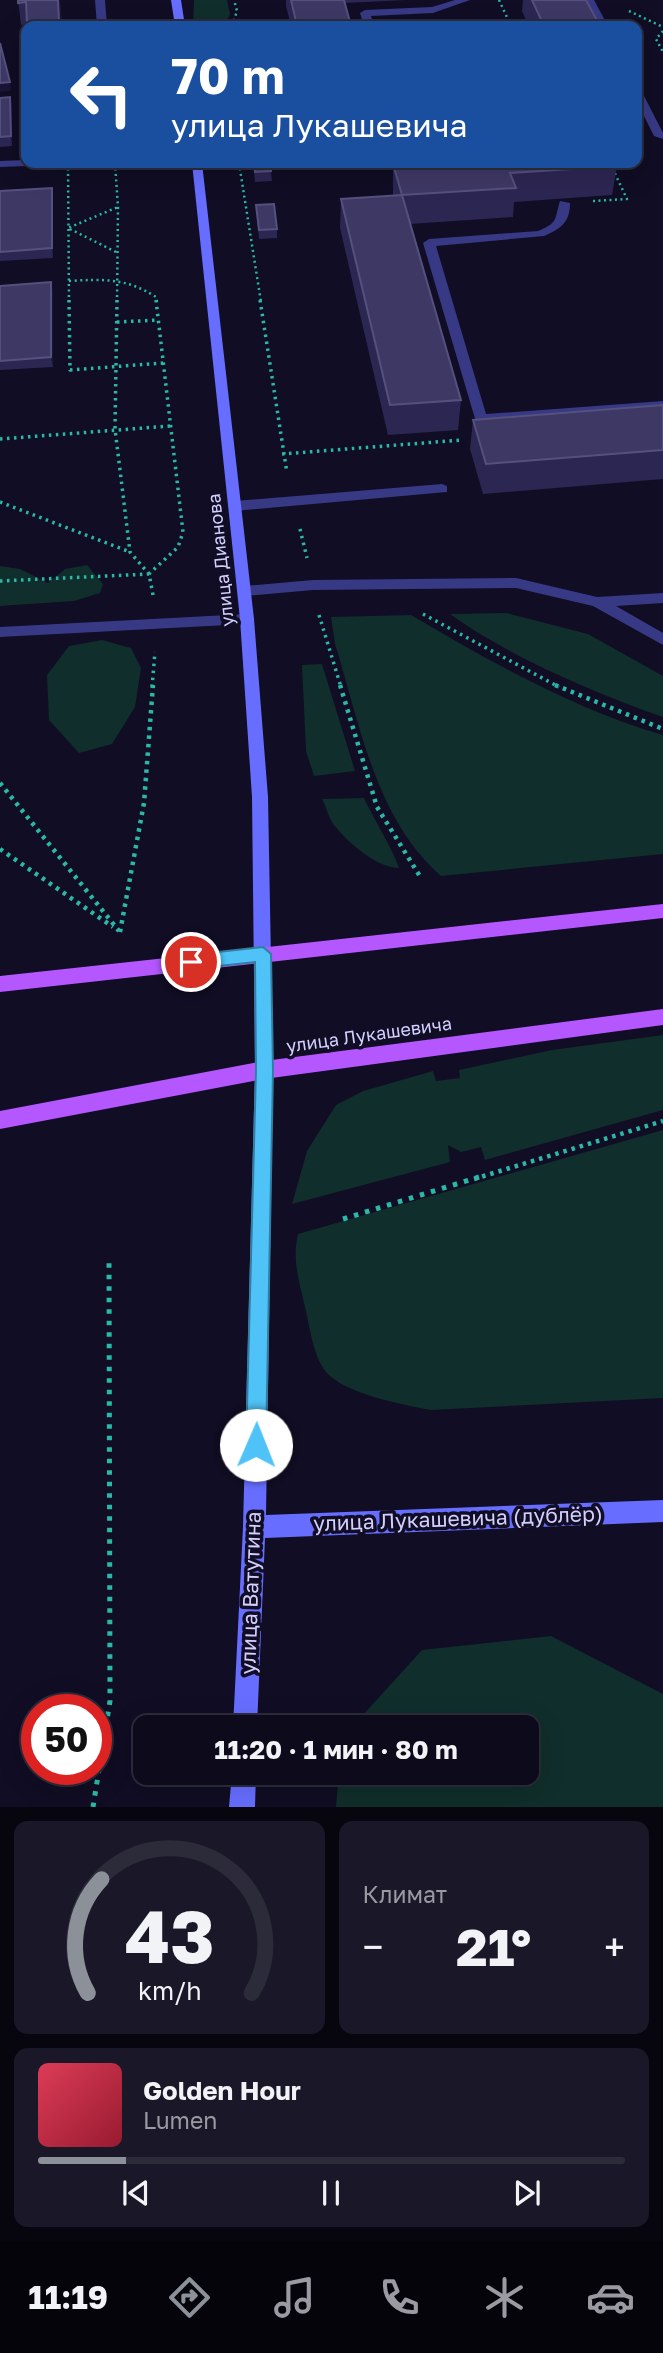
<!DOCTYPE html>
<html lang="ru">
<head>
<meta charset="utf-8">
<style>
  body { margin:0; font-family:"Golos Text",sans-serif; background:#1a1828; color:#f1f3f6; height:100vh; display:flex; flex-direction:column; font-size:26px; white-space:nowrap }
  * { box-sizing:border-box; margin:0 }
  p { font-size:23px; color:#9a9aa3 }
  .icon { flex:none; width:38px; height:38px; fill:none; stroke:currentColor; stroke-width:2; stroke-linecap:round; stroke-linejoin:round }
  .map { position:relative; height:1807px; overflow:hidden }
  .details { display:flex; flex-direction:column; gap:14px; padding:14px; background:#07060f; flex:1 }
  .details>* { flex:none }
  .top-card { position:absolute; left:21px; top:21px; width:621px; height:147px; border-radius:14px; box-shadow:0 7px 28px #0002,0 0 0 2px #2c2b3a; background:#1a4fa0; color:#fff; overflow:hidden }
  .speed { position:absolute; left:21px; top:1694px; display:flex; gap:14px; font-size:35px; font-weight:700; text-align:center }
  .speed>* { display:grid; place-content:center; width:91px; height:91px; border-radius:50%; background:#0c0a1b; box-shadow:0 7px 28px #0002,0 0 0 2px #2c2b3a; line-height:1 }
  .speed .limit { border:10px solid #d22; background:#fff; color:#111 }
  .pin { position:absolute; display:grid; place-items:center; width:60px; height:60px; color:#fff; margin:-30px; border:4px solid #fff; border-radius:50%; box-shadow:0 2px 7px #0007 }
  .me { position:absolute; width:77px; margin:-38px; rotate:1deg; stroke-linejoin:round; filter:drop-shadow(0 0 5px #0008) }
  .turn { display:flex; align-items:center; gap:24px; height:147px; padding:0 35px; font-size:32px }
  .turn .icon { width:91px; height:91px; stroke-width:2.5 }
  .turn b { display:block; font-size:49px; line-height:60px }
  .big { font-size:52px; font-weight:700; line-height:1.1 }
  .details .card { flex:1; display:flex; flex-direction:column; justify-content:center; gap:10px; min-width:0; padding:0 24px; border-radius:14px; background:#1a1828 }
  .details .dial { align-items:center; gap:0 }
  .dial svg { height:182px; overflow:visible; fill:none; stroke:#2c2b3a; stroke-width:7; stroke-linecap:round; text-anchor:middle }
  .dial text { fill:#f1f3f6; stroke:none }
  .song { display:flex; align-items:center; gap:21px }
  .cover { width:84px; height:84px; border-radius:10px; background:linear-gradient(135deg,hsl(350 70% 55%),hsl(350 70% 35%)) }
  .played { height:7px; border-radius:4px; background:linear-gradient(90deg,#8c9099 15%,#2c2b3a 15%) }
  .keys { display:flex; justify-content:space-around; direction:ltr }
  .heat { display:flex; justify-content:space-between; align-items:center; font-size:38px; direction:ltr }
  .details .tiles { flex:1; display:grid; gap:14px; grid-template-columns:1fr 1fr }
  .card:last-child { grid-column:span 2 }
  .trip { position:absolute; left:133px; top:1715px; width:406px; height:70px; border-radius:14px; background:#0c0a1b; box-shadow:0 7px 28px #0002,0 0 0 2px #2c2b3a; font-weight:700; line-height:70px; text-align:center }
  .dock { display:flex; height:112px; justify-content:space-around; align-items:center; background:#05040b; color:#9a9aa3 }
  .dock .icon { width:49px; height:49px }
  .dock .on { color:#8c9099 }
  .dock b { font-size:32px; color:#f1f3f6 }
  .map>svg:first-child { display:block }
  .green { fill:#102e2b }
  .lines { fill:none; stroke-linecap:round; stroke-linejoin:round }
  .path-far3 { stroke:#2ab9a7; stroke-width:2.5; stroke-dasharray:2 3.5; stroke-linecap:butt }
  .path-far2 { stroke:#2ab9a7; stroke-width:3.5; stroke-dasharray:2.5 4.5; stroke-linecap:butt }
  .path-far1 { stroke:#2ab9a7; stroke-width:4.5; stroke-dasharray:3.5 5; stroke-linecap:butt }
  .path { stroke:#2ab9a7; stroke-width:5; stroke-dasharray:4.5 7; stroke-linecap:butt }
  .service { fill:#373985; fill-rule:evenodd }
  .minor { fill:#373985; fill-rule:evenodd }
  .secondary { fill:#676eff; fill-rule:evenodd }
  .primary { fill:#b557ff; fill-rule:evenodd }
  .wall { fill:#2c2653 }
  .shaded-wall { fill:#191438 }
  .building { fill:#3e3865; stroke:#55507e; stroke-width:2 }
  .route { fill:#4fc3f7; stroke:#337fa1; stroke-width:2 }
  .labels { text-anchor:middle; stroke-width:7; stroke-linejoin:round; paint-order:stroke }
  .street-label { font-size:18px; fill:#d3d0ff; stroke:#100d24 }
  .near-street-label { font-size:21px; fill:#d3d0ff; stroke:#100d24 }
</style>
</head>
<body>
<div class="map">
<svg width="663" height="1807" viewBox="0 0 663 1807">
  <rect width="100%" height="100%" fill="#100d24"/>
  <path class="green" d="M194,0H227L230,14L224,26H193Z
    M87,565L103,584L100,593L74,601L0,606V566L20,569L48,583L65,569Z
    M506,613L588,634L663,676V717C594,693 508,656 450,614Z
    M411,615C489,661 576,710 663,735V854L441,876C375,818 360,724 335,644L331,617Z
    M102,640L131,648L141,668L135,707L112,744L79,753L49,720L47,675L69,646Z
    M322,664L355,771L314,776L306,751L302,665Z
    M364,798C375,822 390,843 399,868C377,868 347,842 334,825C328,817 327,808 322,799Z
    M663,1035V1110L485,1160L481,1147L461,1152L448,1145L450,1162L292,1204L307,1151L336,1105L363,1091L433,1071L436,1081L460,1078L459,1070L552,1050Z
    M663,1130V1398L431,1410C404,1405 338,1393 323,1368C312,1350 310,1327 305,1307C299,1281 292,1260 298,1234Z
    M551,1636L663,1694V1807H336L339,1773H527V1727H352L422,1650Z"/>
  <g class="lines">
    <path class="path-far3" d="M499,0L511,26
      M629,11L663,27
      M232,26L237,11L234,0
      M663,31L656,39L663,52
      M68,163L69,302
      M115,163L118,207L117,302
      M239,163L261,302
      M593,201L627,199L610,163
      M116,252L68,228L118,207
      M69,281C102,279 127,278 156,297L157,302"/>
    <path class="path-far2" d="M69,300L70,370L163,363
      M117,300L115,429L130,552L149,574
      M260,300L287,473
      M117,322L159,320
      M0,439L170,426
      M282,454L462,440
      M0,502L130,552
      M300,529L307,558
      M0,581L149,574
      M153,595L149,574L178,547L183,532L156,300
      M423,614L559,687
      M319,615L341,687
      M152,687L155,652"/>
    <path class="path-far1" d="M340,685L377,807L421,878
      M555,685L663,729
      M0,783L119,931
      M0,849L113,927
      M120,932L144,803L153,685
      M474,1179L663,1121"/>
    <path class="path" d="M343,1219L479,1177
      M93,1807L110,1701L109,1257"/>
    <path class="service" d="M95,0H105L107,26H97Z
      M455,0H470L433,13L371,16L374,26H364L360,13L365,10L432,7Z
      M584,0H594L608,26H598Z
      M637,89L642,92L663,133V139L654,136L637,102Z
      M26,160V163H33L28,166L0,167V161Z
      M560,201L570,203C570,222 561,229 544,236L436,246L486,414L663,401V409L476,422L423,243L429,239L538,231C559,222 554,220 560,201Z
      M442,484L447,486V492L235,511L228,506L235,501Z
      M516,578L597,597L663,593V603L616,606L663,633V645L593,606L516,588L313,590L244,596L237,591L244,586L313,580Z"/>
    <path class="minor" d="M247,614L254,619L247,624L0,637V627Z"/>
    <path class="secondary" d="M171,0H181L185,26H175Z
      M192,163H202L254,619L268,797L273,1070L266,1515L663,1500V1522L265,1538L257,1727H233L243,1527L255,1070L252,797L240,619Z
      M232,1773H256L255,1807H229Z"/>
    <path class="primary" d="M663,904V918L0,992V976Z
      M663,1009V1025L264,1079L0,1129V1111L264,1061Z"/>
  </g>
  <path class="wall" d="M18,0H60L62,26H27V24L21,25Z
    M286,0H406L344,3L351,26H291L286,6Z
    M523,0H586L600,26H529L522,11Z
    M10,97L12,106V146L0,147V98Z
    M637,99L641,106L637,125Z
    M253,163H270L272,181L255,182Z
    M393,164L617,166L612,195L514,202L513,217L410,224L461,400L458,430L388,435L340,228L341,199L393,195Z
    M52,188L53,197V258L0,261V191Z
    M256,205L277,229V238L259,239Z
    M0,286L53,292V367L0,370Z
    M663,405V479L483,494L470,449L473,420Z"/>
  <path class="shaded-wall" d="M58,0H60L62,26H60L59,21Z
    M10,82L11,91L0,92V83Z
    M10,97L12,106V146L11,136Z
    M52,188L53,197V258L52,248Z
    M51,282L53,292V367L51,357Z"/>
  <path class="building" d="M18,0H58L59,21L27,23L26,2L18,3Z
    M291,0H344L351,26H297Z
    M532,0H586L600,26H544Z
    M0,43L10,82L0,83Z
    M10,97L11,136L0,137V98Z
    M254,163H270L271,171L255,172Z
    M410,163H616L617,166L510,173L516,188L402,195L393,164Z
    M52,188V248L0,252V191Z
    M402,195L461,400L390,405L341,199Z
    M274,204L277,229L259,230L256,205Z
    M51,282V357L0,361V286Z
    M663,405V450L486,464L473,420Z"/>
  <path class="route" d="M263,947L271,954L273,1070L266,1445L263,1452L256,1455L249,1452L246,1445L256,1070L255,962L191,969L183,962L191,955Z"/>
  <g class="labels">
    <g class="street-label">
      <text transform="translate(221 560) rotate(-96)" y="6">улица Дианова</text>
      <text transform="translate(369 1035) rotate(-8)" y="6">улица Лукашевича</text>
    </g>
    <g class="near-street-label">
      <text transform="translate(458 1519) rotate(-2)" y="7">улица Лукашевича (дублёр)</text>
      <text transform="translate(251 1593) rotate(-88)" y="7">улица Ватутина</text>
    </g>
  </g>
</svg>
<div class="speed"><div class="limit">50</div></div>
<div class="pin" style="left:191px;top:962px;background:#d93025"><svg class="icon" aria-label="arrive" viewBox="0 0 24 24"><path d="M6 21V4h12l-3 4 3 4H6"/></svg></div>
<svg class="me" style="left:256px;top:1445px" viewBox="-20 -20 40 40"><circle r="19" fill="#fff"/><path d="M0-13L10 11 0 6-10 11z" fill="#4fc3f7"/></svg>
<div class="trip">11:20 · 1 мин · 80 m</div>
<div class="top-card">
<div class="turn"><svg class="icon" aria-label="left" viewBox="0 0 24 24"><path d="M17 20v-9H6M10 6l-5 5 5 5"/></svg><div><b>70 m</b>улица Лукашевича</div></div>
</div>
</div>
<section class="details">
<div class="tiles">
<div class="card dial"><svg viewBox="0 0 100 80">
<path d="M14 69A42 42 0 1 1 86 69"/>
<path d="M14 69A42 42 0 0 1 20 19" stroke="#8c9099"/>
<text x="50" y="56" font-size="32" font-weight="700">43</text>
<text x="50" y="72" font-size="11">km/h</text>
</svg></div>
<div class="card"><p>Климат</p>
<div class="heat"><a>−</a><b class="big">21°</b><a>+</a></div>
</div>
<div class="card">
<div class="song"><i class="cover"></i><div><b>Golden Hour</b><p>Lumen</p></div></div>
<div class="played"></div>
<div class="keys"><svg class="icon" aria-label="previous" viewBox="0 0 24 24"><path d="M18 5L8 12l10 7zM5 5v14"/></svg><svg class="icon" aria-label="pause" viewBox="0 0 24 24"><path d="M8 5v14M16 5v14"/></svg><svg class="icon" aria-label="next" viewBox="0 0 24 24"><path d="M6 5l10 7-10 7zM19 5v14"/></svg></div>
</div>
</div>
</section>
<nav class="dock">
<b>11:19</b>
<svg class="icon on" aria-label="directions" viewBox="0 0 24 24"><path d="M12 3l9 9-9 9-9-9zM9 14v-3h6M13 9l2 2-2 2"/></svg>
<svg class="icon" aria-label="music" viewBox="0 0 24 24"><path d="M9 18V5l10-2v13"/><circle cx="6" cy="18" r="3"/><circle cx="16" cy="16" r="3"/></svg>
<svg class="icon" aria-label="phone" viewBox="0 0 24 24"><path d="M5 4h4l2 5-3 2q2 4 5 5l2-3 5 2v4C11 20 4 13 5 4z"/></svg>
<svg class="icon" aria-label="climate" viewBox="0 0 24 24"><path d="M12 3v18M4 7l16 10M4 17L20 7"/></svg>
<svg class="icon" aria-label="car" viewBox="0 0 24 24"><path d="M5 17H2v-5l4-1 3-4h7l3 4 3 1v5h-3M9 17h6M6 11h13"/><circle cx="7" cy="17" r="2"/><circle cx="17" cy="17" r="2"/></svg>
</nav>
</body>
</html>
